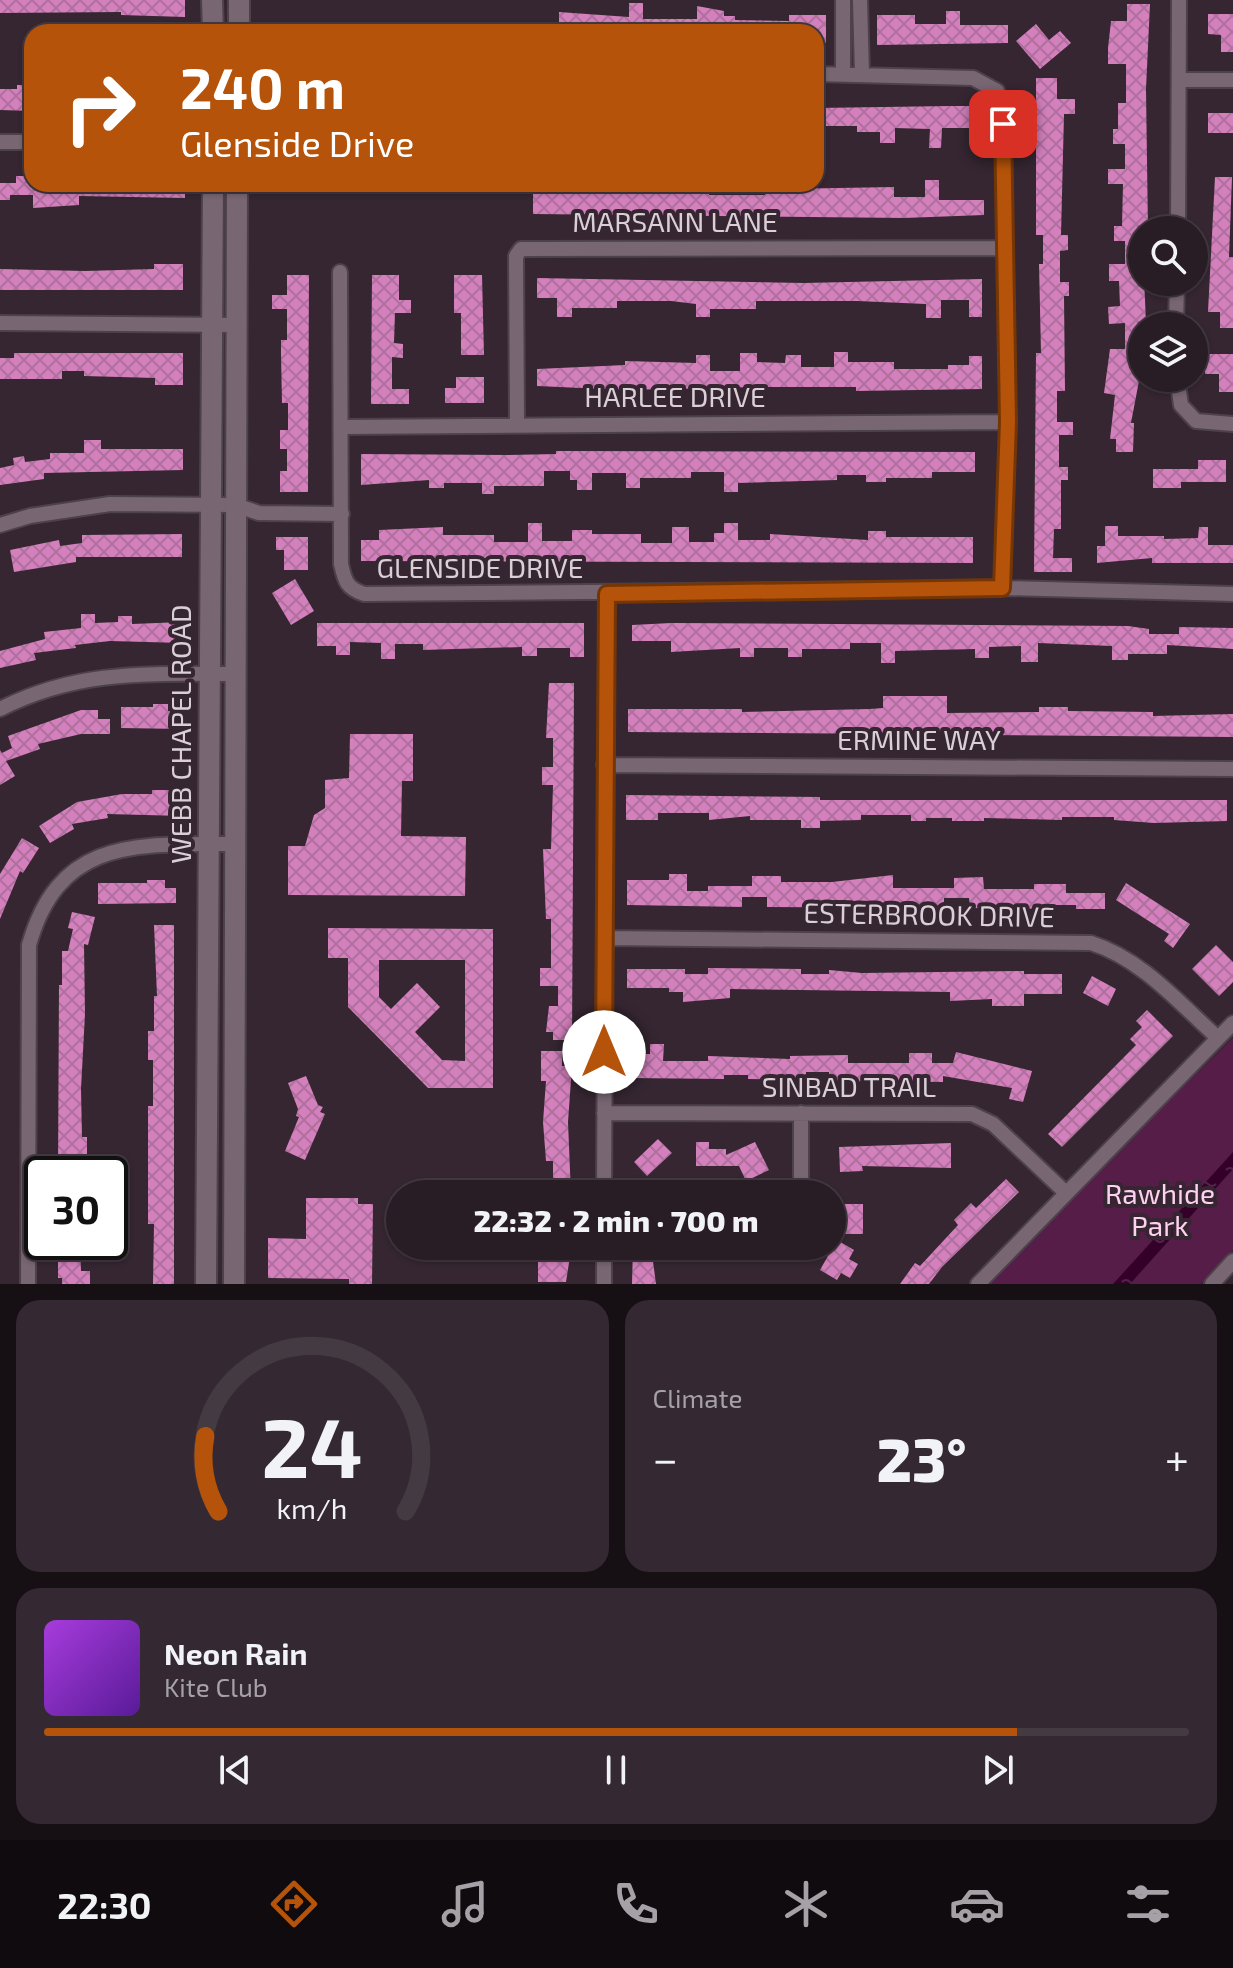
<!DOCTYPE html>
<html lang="en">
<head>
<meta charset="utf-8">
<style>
  body { margin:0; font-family:"Exo 2",sans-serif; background:#342932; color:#f1f3f6; height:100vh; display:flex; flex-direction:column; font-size:30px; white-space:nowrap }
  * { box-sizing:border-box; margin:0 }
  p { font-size:26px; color:#a5a1a7 }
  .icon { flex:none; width:44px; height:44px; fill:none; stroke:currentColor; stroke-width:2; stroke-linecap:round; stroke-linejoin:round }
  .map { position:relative; height:1284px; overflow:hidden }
  .details { display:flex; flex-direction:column; gap:16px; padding:16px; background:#160f14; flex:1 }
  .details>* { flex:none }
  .hud { position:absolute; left:24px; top:24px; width:800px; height:168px; border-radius:24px; box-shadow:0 2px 6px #0004,0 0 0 2px #443a42; background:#b45309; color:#fff; overflow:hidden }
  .tools { position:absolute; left:1128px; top:216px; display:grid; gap:16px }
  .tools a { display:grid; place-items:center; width:80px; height:80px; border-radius:50%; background:#281c25; box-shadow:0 2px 6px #0004,0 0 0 2px #443a42; font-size:40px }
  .speed { position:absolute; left:24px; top:1156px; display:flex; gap:16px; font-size:40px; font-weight:700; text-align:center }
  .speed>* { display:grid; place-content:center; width:104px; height:104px; border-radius:50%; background:#281c25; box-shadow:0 2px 6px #0004,0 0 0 2px #443a42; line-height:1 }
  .speed .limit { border:4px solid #111; border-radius:12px; background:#fff; color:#111 }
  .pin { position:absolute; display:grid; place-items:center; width:68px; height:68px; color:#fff; margin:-34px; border-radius:16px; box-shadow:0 4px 12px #0006 }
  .me { position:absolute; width:88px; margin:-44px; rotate:0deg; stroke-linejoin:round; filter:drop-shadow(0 0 6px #0008) }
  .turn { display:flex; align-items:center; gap:28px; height:168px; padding:0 24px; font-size:36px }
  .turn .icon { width:104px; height:104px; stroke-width:2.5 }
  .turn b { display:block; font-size:56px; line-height:68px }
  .big { font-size:60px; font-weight:800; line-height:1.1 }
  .details .tile { flex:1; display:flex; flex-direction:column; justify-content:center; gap:12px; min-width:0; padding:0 28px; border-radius:24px; background:#342932 }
  .details .dial { align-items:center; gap:0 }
  .dial svg { height:208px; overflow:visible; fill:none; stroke:#443a42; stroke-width:7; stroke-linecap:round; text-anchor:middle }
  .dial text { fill:#f1f3f6; stroke:none }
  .song { display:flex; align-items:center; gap:24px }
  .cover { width:96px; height:96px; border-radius:12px; background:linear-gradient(135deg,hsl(280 70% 55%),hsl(270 70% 35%)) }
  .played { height:8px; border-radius:4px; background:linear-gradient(90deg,#b45309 85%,#443a42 85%) }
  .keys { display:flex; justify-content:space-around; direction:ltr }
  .heat { display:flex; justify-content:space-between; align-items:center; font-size:44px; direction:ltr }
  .details .tiles { flex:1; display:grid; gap:16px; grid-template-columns:1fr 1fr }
  .tile:last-child { grid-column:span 2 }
  .trip { position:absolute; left:386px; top:1180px; width:460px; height:80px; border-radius:40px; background:#281c25; box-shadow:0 2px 6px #0004,0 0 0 2px #443a42; font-weight:800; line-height:80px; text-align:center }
  .menu { display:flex; height:128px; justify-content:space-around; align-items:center; background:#100b0f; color:#a5a1a7 }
  .menu .icon { width:56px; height:56px }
  .menu .on { color:#b45309 }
  .menu b { font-size:36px; color:#f1f3f6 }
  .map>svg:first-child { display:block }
  .park { fill:#551d48 }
  .water { fill:url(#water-ripples) }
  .building { fill:url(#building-cross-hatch); fill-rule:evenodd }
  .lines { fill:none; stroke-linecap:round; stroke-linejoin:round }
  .street-casing { stroke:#4d414a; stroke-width:18 }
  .secondary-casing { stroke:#4d414a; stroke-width:24 }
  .street { stroke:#786673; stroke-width:14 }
  .secondary { stroke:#786673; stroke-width:20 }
  .route-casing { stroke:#753606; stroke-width:20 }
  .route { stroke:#b45309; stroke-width:14 }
  .labels { text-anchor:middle; stroke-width:8; stroke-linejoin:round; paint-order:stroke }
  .street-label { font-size:28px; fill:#dacfd6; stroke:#352631 }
  .park-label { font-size:28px; fill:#fdd1ef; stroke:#352631 }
</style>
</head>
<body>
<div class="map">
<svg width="1233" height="1284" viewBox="0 0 1233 1284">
  <defs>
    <pattern id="water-ripples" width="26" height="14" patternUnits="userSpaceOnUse" patternTransform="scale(2)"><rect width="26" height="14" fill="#34002a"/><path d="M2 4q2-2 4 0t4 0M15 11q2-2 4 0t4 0" fill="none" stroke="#512448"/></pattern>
    <pattern id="building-cross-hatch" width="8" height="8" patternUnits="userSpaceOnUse" patternTransform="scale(2)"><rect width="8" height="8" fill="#d480bd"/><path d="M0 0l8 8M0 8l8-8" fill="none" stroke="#af709e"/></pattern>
  </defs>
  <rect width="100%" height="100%" fill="#352631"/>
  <path class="park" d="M1233,1038V1250L1201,1284H990L1057,1211Z"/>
  <path class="water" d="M1233,1152V1169L1130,1284H1113Z"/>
  <path class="building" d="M0,0H185V17L121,15V12L0,13Z
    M629,3H643V19H697V6L724,11V16H735V20L789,21V15H826V43H816V32H559V12L629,17Z
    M1127,4H1150L1146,89L1148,230H1142L1146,323H1142V365L1131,423H1134L1133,452H1116V439H1110L1115,395L1104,393L1110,349H1125V323L1109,324L1108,307L1120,306L1119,281H1109V264H1125V241H1114V226H1122L1123,184H1108V169H1125V144H1113V129H1118V103H1126V64H1108V48L1111,21H1127Z
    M946,11H960V25H1008V43L877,45V15H915V24H946Z
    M1208,14H1233V52H1221V35L1208,34Z
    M1036,24L1049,40L1060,31L1071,43L1040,69L1016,41Z
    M1036,78H1057V99H1075V114H1064L1061,235H1068V250L1060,251V282H1069V296H1064L1065,391H1057V422H1073V435H1059V467H1068V480H1061V529H1054L1053,558H1072V572H1034L1036,353H1041L1039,264H1043V235H1036Z
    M17,85H29L32,111L0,110V89H17Z
    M950,106H983V143H970V128H942L941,148H929L930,129L895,128V143H880V132H857V126H816V108Z
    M1208,113H1233V133H1208Z
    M16,176H32V184H185V198L79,196V205L33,208V195H10V200H0V183H16Z
    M1215,177H1232L1229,257H1233V328H1220V312H1208Z
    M925,180H939V200H984V215L904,218L533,214V192H560V184H572V194L674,189L709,190V195H765V184H782V189L894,187V197H925Z
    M154,264H183V290H0V269L85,271L154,269Z
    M287,275H309L308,492H280V471H287V449H280V430H288V403H282L281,354V340H287V309H272V295H287Z
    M372,275H399V300H411V313H395L394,343L403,344V358L392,357V389H409V404H371Z
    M454,275H482L484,355H461V313H454Z
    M537,278L804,283L982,279V317H969V300H941V318H926V304L857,301H756V309H710V317H696V304L671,301H617V308H572V317H557V298H537Z
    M834,352H848V362H894V369H948V365H969V356H982V389L856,391V387H757L625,390L537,386V369L625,365V361L696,363V355H710V371H740V353H757V362L785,363L786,355H801V367H834Z
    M14,353H183V385H155V378L84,376V371H62V379H0V358H14Z
    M1205,354H1233V392H1219V374H1205Z
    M456,377H484V403H445V388H456Z
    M84,440H101V449H183V470L44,473V479L0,485V468L14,465L13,458L24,456L25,462L50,459V453H84Z
    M556,451L975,452V472H932V478H886V482H866V475H837V480L738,483V492H724V472H691V478H640V488H626V473H592V490H577V480H570V471H544V486H494V494H482V483H444V488H429V480L361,485V454L508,455L556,454Z
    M1198,460H1226V482H1181V488H1153V469H1198Z
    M528,523H542V541H572V530H592V534H641V543H672V527H689V542H714V533H724V523H738V540H770V534L868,540V531H886V537H973V563L361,561V540H379V530L443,527V535H494V542H528Z
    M1105,526H1118V536H1164V539L1198,538L1199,527H1208V545H1233V563H1152V558L1097,563V546H1105Z
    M182,534V557H76V562L14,572L10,550L59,540L60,546L82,543V535Z
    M276,537H308V570H284V550H276Z
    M295,579L314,611L291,625L272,593Z
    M81,614H95V623L118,622V616H132V624L182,622V643L110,641L75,645L76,648L34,653L36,660L0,668V651L45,639L44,632L81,628Z
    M317,623H584V657H570V648H537V656H522V647L423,650V644H395V659H381V643L350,642V655H336V646H317Z
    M671,623L1128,626L1149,629V634H1179V627L1233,628V649L1167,645V654H1128V660H1112V646L1038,643V662H1021V646L989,647V658H975V649L895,651V663H881V643H850V649H802V657H788V648H754V657H740V648L671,652V641H632V625Z
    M549,683H574L572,1040H553V1032H546L549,1006H558V986H540V968H551V919H546L543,849H551L553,785H542V767H553V738H546Z
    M883,696H947V713L1039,712V707H1068V711L1153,712V716L1233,714V737L975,735V729L905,734L628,732V709H742V712L870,709L883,708Z
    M153,704H168V711H182V729L121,728V707H153Z
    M81,710H98V719H110V734H81L38,744L40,749L6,761L15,776L0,785V750L2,753L12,748L8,736Z
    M350,734H413V781H402L401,836L466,837L465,896L288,895V846H305L314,815L325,808V780L349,778Z
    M152,790H183V816L107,814L108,818L72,824L74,829L50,843L39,826L77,802L122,794H152Z
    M626,795L820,797V800H1227V821L1154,823L1114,820V817H1062V820L984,818V821H952V818H926V821H911V815H861V820L820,821V828H801V820H750V816L709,820V813H658V820H626Z
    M22,838L39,848L23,873L20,871L0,919V874Z
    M669,874H687V891H708V886H752V876H781V882H832L893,875V888H954V878L983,877L984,889H1034V884H1066V893H1105V909H1076V905H1056V909L970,908L969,898H944V908L767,907V897H742V907L627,905V880H669Z
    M147,880H165V888H176V903L98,904V883H147Z
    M1126,883L1190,924L1173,948L1164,941L1169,934L1116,900Z
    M72,912L95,917L88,945L84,944L85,1014L81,1089L82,1137H87V1153L84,1174H58L59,985H62V951H68L73,929L68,928Z
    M154,925H174V1284H153L154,1224H148V1106H153V1060H148V1031H154V996H157Z
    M328,928L493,929V1088H428L348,1007V958H328ZM379,960H465V1061L442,1060L415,1032L440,1007L417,983L391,1009L379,997Z
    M1216,945L1233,962V982L1219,996L1192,969Z
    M708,968L801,969V974H829V970L862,973L1024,971V974H1062V994H1024V1006H992V999L950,1001V992L730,989V998L683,1002V992H669V988H627V969H685V974H708Z
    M1092,976L1116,989L1108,1006L1083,993Z
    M1147,1010L1173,1036L1062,1147L1048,1134L1136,1045L1130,1039L1142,1027L1136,1021Z
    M650,1044H664L663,1061H708V1056L790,1059V1056L848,1055V1063H909V1053H932V1063H953L956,1052L1032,1071L1023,1102L1009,1099L1012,1088L943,1076V1082L829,1081V1072H806V1080L748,1079V1075H724V1079L630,1078V1054H650Z
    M541,1051H562V1066H572L568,1122L571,1194H553V1161H546L543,1122L546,1081H541Z
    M306,1076L318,1105L323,1107L320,1112L325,1114L305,1160L285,1151L299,1117L296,1116L298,1109L288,1083Z
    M658,1139L672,1153L647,1176L634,1162Z
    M696,1142H709V1149H726V1155L755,1142L769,1170L746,1181L739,1166H696Z
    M951,1143V1168L862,1166L863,1171L840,1172L839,1147Z
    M1006,1179L1019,1192L942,1267L929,1284H900L915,1263L920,1266L958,1225L954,1220L971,1203L976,1208Z
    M306,1198H358V1204H373L372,1284H349V1279L268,1278V1238L306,1239Z
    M843,1204H863V1234H832V1219H843Z
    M837,1240L854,1250L849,1259L858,1264L850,1278L841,1273L837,1280L820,1270Z
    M58,1242H80L81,1271H90V1284H62V1278H58Z
    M633,1246H651L656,1284H632Z
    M548,1250H571L566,1282H538V1260H548Z"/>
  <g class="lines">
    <defs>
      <path id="street" d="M843,0V74
        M860,0L862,74
        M816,74L973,78L997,91L1003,124L1008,422L1002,588
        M1179,80H1233
        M0,142H32
        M1178,230L1179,0
        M340,272L341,564C345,582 347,588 364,594L1002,588L1233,594
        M0,323L236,325
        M1176,326L1177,282
        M1177,378L1181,405L1196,421L1233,424
        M517,423L516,256L521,249L1005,248
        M343,427L1008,422
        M0,525L30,516L110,504L235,505L259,513L342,514
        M0,709C79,669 149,674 235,674
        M604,765L1233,769
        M605,938L1091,943C1142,959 1179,1003 1218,1038
        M604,1113L972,1114L993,1124L1065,1192
        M801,1113V1194
        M604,1194L607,594
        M28,1284L29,945C60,835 140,845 235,844
        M604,1284V1246
        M978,1284L1233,1023
        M1212,1284L1233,1261"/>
      <path id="secondary" d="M212,0L213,32
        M239,32V0
        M206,1284L213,184
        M234,1284L237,184"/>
    </defs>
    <use href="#street" class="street-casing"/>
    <use href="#secondary" class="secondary-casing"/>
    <use href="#street" class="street"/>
    <use href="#secondary" class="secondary"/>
  </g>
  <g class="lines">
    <defs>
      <path id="route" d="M604,1052L607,594L1002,588L1008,422L1003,124"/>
    </defs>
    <use href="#route" class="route-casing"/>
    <use href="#route" class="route"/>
  </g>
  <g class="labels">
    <g class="street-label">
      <text x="675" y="232">MARSANN LANE</text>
      <text x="675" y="407">HARLEE DRIVE</text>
      <text x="480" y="578">GLENSIDE DRIVE</text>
      <text transform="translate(181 734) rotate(-90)" y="10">WEBB CHAPEL ROAD</text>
      <text x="919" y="750">ERMINE WAY</text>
      <text transform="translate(929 915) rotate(1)" y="10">ESTERBROOK DRIVE</text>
      <text x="849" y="1097">SINBAD TRAIL</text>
    </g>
    <g class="park-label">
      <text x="1160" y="1204">Rawhide<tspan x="1160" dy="32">Park</tspan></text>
    </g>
  </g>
</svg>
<div class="tools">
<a><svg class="icon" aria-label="search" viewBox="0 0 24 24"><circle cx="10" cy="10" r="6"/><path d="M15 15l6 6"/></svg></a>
<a><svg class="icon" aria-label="layers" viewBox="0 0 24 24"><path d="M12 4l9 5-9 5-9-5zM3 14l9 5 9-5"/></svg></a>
</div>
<div class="speed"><div class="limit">30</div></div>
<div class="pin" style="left:1003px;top:124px;background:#d93025"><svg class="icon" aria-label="arrive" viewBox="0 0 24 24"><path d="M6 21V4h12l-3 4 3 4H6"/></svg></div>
<svg class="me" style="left:604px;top:1052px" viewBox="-20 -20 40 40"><circle r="19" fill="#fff"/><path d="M0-13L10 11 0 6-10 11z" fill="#b45309"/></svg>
<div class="trip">22:32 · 2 min · 700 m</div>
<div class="hud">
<div class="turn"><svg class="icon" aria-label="right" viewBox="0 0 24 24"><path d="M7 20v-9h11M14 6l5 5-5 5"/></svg><div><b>240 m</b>Glenside Drive</div></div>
</div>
</div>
<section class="details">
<div class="tiles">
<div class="tile dial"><svg viewBox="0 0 100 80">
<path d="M14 69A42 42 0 1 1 86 69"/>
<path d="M14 69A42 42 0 0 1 9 40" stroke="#b45309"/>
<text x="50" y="56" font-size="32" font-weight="700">24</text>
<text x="50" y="72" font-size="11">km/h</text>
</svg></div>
<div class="tile"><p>Climate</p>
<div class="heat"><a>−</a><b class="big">23°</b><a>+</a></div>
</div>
<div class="tile">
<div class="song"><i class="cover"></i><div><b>Neon Rain</b><p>Kite Club</p></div></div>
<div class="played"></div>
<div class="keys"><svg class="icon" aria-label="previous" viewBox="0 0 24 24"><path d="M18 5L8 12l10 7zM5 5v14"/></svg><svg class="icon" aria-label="pause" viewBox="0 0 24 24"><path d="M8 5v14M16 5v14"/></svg><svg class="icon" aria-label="next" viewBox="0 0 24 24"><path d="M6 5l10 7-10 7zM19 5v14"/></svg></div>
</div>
</div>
</section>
<nav class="menu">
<b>22:30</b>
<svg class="icon on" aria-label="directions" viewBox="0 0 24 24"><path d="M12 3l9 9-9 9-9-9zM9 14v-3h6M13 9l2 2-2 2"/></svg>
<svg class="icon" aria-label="music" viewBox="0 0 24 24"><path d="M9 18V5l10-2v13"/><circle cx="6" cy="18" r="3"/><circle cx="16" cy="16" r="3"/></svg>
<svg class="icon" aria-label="phone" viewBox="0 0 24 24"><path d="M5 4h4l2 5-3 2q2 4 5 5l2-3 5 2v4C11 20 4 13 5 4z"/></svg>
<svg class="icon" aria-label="climate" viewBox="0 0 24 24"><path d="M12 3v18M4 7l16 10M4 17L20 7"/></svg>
<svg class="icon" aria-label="car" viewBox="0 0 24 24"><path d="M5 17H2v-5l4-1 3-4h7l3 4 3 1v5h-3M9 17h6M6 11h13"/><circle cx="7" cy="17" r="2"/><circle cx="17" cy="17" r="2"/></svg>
<svg class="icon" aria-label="filters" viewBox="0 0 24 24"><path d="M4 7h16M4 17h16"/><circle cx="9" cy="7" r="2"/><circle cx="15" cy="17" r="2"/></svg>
</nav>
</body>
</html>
